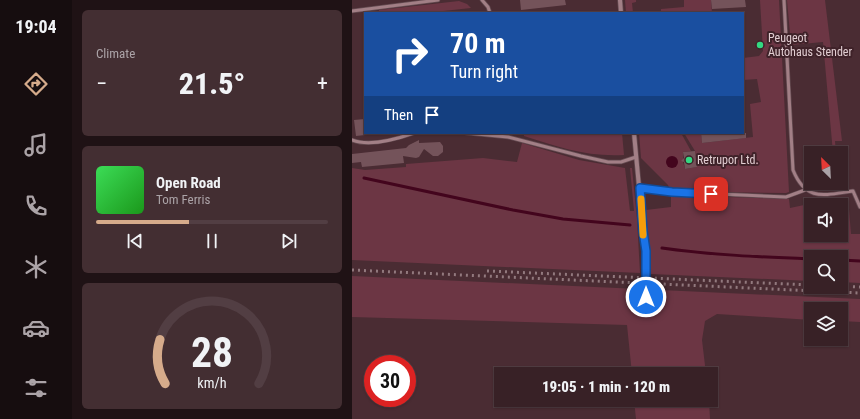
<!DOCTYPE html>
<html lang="en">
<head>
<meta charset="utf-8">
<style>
  body { margin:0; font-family:"Roboto Condensed",sans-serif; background:#432e32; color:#f1f3f6; height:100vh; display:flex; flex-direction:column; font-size:15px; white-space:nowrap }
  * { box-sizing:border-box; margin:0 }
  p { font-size:13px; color:#aba3a7 }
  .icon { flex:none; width:22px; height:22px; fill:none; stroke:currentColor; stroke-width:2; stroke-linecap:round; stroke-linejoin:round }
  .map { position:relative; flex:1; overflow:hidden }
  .panel { display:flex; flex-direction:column; gap:10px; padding:10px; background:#1f1215; width:280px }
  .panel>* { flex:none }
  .hud { position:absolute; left:12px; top:12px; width:380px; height:122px; border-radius:0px; box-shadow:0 1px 3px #0004,0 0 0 1px #523e43; background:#1a4fa0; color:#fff; overflow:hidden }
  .needle { width:26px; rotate:336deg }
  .buttons { position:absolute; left:452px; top:146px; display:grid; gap:8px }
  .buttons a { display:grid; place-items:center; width:44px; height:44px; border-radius:0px; background:#382126; box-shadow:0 1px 3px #0004,0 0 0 1px #523e43; font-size:20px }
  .speed { position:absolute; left:12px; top:355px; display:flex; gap:8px; font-size:20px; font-weight:700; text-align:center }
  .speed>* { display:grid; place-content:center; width:52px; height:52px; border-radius:50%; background:#382126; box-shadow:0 1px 3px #0004,0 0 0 1px #523e43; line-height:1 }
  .speed .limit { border:6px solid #d22; background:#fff; color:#111 }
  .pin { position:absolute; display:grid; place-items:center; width:34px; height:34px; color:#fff; margin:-17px; border-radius:8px; box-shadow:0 2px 6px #0006 }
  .me { position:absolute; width:44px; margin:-22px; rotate:0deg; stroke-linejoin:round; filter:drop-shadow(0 0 3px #0008) }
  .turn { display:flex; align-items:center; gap:14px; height:84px; padding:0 20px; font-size:18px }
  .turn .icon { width:52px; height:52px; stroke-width:2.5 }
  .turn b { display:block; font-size:28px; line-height:34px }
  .then { display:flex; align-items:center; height:38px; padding:0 20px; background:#0003; gap:8px; font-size:15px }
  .big { font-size:30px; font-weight:800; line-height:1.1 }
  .panel .tile { flex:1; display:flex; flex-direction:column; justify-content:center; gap:6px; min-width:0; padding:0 14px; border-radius:6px; background:#432e32 }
  .panel .dial { align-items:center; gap:0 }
  .dial svg { height:104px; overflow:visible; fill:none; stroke:#523e43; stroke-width:7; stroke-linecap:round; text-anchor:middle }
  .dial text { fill:#f1f3f6; stroke:none }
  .song { display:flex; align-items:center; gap:12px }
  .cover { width:48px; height:48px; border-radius:6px; background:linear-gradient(135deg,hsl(130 70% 55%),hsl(120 70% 35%)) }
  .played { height:4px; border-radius:2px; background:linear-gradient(90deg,#d6ab8b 40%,#523e43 40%) }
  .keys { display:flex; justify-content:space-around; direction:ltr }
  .heat { display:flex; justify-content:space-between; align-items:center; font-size:22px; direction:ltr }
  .trip { position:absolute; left:142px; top:367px; width:224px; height:40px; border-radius:0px; background:#382126; box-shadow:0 1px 3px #0004,0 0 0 1px #523e43; font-weight:800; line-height:40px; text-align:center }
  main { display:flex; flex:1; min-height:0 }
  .dock { display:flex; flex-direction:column; width:72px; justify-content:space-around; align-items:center; background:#160d0f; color:#aba3a7 }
  .dock .icon { width:28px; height:28px }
  .dock .current { color:#d6ab8b }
  .dock b { font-size:18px; color:#f1f3f6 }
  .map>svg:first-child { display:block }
  .green { fill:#6c3644; fill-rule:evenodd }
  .water { fill:#43051d }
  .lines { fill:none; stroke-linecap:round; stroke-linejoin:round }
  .stream { stroke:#43051d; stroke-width:3 }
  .building { fill:#74535a }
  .lane-casing { stroke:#654c52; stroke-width:4.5 }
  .street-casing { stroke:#654c52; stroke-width:5.5 }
  .lane { stroke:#a27f86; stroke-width:3 }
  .street { stroke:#a27f86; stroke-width:4 }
  .rail { stroke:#92797e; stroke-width:3; stroke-dasharray:2 4; stroke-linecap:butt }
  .route-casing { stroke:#114b97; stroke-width:10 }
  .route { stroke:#1a73e8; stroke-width:7 }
  .slow { stroke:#f59e0b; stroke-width:7 }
  .poi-dot { fill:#33d882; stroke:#3f2229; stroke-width:1.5 }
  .labels { text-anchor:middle; stroke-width:4; stroke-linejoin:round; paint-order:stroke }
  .poi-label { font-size:12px; fill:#e2ced2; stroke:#3f2229; text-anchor:start }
</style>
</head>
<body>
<main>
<nav class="dock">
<b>19:04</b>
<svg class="icon current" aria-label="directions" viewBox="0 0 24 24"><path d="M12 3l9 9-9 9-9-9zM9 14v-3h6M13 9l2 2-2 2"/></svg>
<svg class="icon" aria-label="music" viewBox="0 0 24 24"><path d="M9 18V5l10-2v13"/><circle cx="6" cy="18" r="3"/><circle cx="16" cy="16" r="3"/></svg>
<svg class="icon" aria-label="phone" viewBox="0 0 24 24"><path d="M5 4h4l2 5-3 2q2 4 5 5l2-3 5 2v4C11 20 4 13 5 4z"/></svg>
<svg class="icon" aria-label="climate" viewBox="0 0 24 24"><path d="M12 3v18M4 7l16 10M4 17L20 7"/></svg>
<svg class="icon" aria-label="car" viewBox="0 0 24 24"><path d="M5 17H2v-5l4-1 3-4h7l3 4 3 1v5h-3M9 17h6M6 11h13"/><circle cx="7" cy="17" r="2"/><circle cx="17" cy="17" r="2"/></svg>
<svg class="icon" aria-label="filters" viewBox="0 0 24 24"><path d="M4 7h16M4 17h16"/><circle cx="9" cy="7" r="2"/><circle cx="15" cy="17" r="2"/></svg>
</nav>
<section class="panel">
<div class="tile"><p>Climate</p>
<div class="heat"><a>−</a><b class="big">21.5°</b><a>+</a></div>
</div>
<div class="tile">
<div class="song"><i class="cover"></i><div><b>Open Road</b><p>Tom Ferris</p></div></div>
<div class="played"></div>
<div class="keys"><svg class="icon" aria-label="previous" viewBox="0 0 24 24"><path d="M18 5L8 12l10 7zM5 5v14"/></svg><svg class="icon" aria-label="pause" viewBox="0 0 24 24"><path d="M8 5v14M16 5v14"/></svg><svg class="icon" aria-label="next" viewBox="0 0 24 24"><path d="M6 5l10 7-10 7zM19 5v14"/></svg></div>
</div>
<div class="tile dial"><svg viewBox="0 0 100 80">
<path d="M14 69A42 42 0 1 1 86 69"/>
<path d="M14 69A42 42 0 0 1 10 35" stroke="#d6ab8b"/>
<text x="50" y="56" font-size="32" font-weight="700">28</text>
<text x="50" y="72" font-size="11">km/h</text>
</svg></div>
</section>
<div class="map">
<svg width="508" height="419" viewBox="0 0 508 419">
  <rect width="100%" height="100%" fill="#4a2c33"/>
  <path class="green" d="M273,0H284V2L280,3L281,13H274Z
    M332,0H359L360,13H309V9L332,7Z
    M408,0H427L437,192L434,193L360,192L318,190L316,185L289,158L287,133H329L339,151L331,152V162L333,169L345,167L343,151L332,133H349L350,143L401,137L398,104L409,102L405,79L391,80V58L407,56L411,51Z
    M435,0H473L490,141H483L484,153H481L471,42L439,45Z
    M107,1L115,4L119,8L73,13H27V10Z
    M172,133H270L272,155C234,157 207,147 172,136Z
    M170,143L227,160L273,168L278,211H282L278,168H280L285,219L288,273L0,260V168L13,170L54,167V164L131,158L165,162Z
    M319,195L437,199L438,208L485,198L496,197L499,234H508V283L489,282V257H459V281L299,274L293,213L294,210L319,207ZM459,205H489V235H459Z
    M0,276L508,299V322L489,321V309H459V320L365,314L353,321L350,340L354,374H280L275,325L0,317Z
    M282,400H357L358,419H284Z"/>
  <path class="water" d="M314 162a6 6 0 1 1 12 0a6 6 0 1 1-12 0Z"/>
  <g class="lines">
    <path class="stream" d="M12,178L161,210L211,219L278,225
      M310,248C360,255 409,257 459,259
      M489,260L508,261"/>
  </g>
  <path class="building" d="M168,0H213L214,5L169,10Z
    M359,0H393L394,7L360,9Z
    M13,119V135L4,136L2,120Z
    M349,133H394V138L350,143Z
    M67,140V143L88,142L91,146V152L86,156H81L72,149L67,157L64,158L51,156L52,163L10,167L9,162L0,163V154L54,148L57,145Z
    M343,151L345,167L333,169L332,162L329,161L332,158L331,152Z"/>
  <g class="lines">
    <defs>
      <path id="lane" d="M130,0L136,7L138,13
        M432,0L441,170C454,202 472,195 501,191L508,207
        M0,11L86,0
        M114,133L156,137L229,156L256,162H269L284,157
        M0,140C18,147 45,139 62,133
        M288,187L320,192L434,197L453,190"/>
      <path id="street" d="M268,0L269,13
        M282,133L293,251L294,297"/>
    </defs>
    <use href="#lane" class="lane-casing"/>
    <use href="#street" class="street-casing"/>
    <use href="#lane" class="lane"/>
    <use href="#street" class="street"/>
    <path class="rail" d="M0,270L508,293
      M135,271L459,285
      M489,286L508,287"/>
  </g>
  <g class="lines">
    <defs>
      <path id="route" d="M294,297V251L291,231L288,188L320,192L359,194"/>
    </defs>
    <use href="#route" class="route-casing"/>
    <use href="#route" class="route"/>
    <path class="slow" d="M289,199L291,235"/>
  </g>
  <g class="poi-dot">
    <circle cx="408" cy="45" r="4"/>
    <circle cx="337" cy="160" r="4"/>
  </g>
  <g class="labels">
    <g class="poi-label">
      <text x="416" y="42">Peugeot<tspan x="416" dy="14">Autohaus Stender</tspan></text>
      <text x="345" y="164">Retrupor Ltd.</text>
    </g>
  </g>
</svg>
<div class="buttons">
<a><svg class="needle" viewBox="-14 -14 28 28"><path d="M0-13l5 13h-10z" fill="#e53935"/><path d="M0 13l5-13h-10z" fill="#aba3a7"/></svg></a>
<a><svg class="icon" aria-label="sound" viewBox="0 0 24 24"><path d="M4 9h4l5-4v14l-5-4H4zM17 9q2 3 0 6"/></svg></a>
<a><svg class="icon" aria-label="search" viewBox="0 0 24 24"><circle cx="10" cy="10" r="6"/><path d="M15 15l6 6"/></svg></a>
<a><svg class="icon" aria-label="layers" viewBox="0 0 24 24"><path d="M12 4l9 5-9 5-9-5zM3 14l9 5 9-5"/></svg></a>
</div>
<div class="speed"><div class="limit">30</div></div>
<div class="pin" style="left:359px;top:194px;background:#d93025"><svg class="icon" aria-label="arrive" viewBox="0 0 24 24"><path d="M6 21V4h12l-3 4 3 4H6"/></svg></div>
<svg class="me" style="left:294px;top:297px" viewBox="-20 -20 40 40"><circle r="17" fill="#1a73e8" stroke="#fff" stroke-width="3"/><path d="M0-11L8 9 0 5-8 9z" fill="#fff"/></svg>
<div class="trip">19:05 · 1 min · 120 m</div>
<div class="hud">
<div class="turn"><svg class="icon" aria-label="right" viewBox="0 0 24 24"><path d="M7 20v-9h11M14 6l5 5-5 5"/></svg><div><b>70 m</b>Turn right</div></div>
<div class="then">Then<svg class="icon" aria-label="arrive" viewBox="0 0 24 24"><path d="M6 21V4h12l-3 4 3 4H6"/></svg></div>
</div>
</div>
</main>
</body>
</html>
